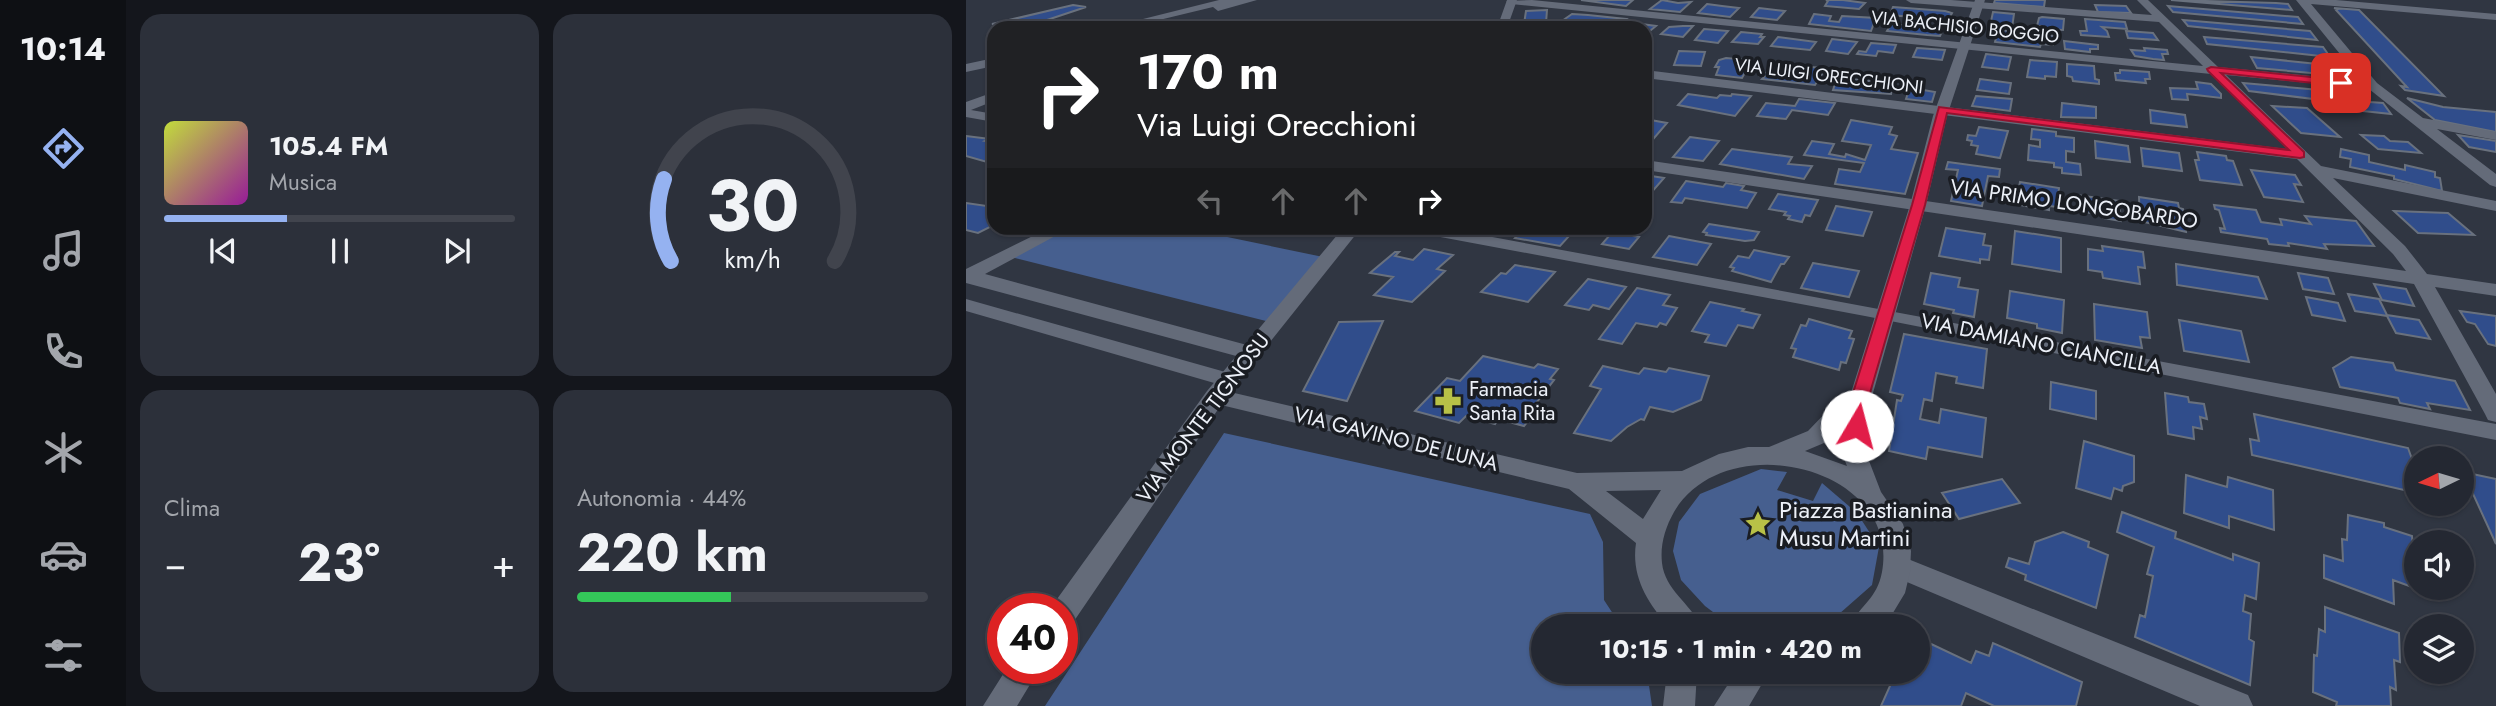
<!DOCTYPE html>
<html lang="it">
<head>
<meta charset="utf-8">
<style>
  body { margin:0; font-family:Jost,sans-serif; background:#2c303a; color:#f1f3f6; height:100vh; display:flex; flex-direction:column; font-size:26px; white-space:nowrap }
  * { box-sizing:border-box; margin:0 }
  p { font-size:23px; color:#a3a6ac }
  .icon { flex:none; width:38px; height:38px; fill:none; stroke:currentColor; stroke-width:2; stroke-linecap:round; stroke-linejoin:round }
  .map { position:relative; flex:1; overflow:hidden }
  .side { display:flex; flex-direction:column; gap:14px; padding:14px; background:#14161c; width:840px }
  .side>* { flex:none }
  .hud { position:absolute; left:21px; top:21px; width:665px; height:214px; border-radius:21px; box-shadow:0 2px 5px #0004,0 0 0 2px #41444d; background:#202124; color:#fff; overflow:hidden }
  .needle { width:46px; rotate:265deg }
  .buttons { position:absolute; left:1438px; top:446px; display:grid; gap:14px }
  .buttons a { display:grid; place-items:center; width:70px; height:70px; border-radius:50%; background:#242832; box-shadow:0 2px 5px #0004,0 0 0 2px #41444d; font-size:35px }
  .speed { position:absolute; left:21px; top:593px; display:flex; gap:14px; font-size:35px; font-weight:700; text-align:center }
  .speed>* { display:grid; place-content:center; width:91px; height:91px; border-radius:50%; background:#242832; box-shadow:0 2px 5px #0004,0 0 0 2px #41444d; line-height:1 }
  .speed .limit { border:10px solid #d22; background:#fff; color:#111 }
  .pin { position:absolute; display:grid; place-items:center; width:60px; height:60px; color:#fff; margin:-30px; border-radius:14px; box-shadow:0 4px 10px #0006 }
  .me { position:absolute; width:77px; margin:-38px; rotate:8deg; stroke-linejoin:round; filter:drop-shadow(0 0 5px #0008) }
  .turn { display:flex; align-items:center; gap:24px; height:147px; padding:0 35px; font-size:32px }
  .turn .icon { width:91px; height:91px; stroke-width:2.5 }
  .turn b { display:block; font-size:49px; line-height:60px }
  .lanes { display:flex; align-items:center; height:66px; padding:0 35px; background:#0003; justify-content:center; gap:35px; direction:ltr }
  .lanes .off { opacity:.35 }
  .big { font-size:52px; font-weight:700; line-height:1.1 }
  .side .card { flex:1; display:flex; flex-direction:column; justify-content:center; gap:10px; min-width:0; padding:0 24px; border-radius:21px; background:#2c303a }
  .side .dial { align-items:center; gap:0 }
  .dial svg { height:182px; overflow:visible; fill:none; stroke:#41444d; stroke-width:7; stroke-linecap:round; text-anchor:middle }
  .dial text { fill:#f1f3f6; stroke:none }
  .song { display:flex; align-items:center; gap:21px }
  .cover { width:84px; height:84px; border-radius:10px; background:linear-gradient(135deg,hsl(70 70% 55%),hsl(300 70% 35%)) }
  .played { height:7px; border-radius:4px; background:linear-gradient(90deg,#95b2f1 35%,#41444d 35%) }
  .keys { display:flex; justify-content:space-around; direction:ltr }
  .heat { display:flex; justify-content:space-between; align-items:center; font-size:38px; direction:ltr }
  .charge { height:10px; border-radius:5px; background:linear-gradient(90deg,#34c759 44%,#41444d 0) }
  .side .tiles { flex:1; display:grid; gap:14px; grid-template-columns:repeat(2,1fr) }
  .trip { position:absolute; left:565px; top:614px; width:399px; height:70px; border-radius:35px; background:#242832; box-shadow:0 2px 5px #0004,0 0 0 2px #41444d; font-weight:700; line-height:70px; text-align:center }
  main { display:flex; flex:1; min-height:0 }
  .menu { display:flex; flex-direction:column; width:126px; justify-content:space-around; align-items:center; background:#0e1014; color:#a3a6ac }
  .menu .icon { width:49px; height:49px }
  .menu .active { color:#95b2f1 }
  .menu b { font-size:32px; color:#f1f3f6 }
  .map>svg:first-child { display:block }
  .green { fill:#465f8f }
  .building { fill:#304d8b; stroke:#69717e; stroke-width:2 }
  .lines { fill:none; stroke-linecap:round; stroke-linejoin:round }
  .street { fill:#646b79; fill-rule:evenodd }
  .secondary { fill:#646b79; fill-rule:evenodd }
  .route { fill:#e11d48; stroke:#92132f; stroke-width:2 }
  .labels { text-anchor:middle; stroke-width:7; stroke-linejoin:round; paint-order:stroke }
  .far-street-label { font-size:18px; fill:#ecf0f8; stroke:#1a1d23 }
  .street-label { font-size:21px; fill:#ecf0f8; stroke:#1a1d23 }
  .poi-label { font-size:21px; fill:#ecf0f8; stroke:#1a1d23; text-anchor:start }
  .near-poi-label { font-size:24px; fill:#ecf0f8; stroke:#1a1d23; text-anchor:start }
</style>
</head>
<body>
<main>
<nav class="menu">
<b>10:14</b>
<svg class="icon active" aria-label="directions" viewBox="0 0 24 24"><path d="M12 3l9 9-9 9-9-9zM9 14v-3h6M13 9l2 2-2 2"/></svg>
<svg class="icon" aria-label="music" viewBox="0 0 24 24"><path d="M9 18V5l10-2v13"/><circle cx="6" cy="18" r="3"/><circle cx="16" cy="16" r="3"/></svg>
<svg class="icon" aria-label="phone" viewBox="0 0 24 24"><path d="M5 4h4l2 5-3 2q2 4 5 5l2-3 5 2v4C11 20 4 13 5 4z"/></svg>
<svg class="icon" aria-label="climate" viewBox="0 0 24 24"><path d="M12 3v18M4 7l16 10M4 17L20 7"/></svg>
<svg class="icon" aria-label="car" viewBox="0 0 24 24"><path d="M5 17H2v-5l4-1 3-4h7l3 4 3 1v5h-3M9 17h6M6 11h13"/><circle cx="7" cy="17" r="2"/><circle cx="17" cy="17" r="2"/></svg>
<svg class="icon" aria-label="filters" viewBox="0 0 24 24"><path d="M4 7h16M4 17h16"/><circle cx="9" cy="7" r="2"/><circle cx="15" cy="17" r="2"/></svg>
</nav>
<section class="side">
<div class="tiles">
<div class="card">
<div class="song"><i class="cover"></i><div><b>105.4 FM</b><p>Musica</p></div></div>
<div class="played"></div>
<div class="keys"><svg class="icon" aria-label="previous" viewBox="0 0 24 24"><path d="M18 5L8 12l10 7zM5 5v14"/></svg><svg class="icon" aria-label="pause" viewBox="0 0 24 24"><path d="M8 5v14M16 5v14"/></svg><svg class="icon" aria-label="next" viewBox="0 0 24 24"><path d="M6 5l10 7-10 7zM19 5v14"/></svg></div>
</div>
<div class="card dial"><svg viewBox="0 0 100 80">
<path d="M14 69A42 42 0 1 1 86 69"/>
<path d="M14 69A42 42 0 0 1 11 33" stroke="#95b2f1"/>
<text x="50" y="56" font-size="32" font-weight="700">30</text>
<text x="50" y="72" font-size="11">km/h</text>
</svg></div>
<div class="card"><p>Clima</p>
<div class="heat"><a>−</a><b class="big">23°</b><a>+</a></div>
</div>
<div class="card"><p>Autonomia · 44%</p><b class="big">220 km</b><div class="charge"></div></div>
</div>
</section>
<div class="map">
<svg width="1530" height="706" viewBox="0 0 1530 706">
  <rect width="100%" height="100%" fill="#303642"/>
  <path class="green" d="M95,228H218L362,258L308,323L41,256Z
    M258,433L624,514L637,542L638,600L655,626H578V672H681L686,706H79Z
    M795,469L821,472L811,490L847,501L856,483L891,513L913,547L906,585L873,614L848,626H778L759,621L739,606L715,580L707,551L713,522L734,494Z"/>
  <path class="building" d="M615,0H667L660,6Z
    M696,0L712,3L725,2L714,12L684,9Z
    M860,0H877L899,3L893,9L859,6L862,1Z
    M1029,0H1079L1078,7L1028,3Z
    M1205,0L1310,3L1322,4L1326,10Z
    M741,4L756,6L773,8L764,17L732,13Z
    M107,5L120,7L57,28L26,24Z
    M1129,5L1160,6L1165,13L1132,12Z
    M1202,6L1332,17L1337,24L1207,12Z
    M927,7L979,11L986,13L982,20L924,15Z
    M793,8L819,11L811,20L785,17Z
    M1368,8L1393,10L1478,96L1439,90L1435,86L1441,87L1370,10L1372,9Z
    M581,10L580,23L558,24L560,11Z
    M1027,12L1048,14L1046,28L1024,26Z
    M606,14L622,15L660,19L651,25L624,22L619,26L596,21Z
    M848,14L865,16L863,21L873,22L876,16L910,18L905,31L843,24Z
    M1076,17L1098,19L1097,30L1075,29V26H1071L1073,18Z
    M1119,19L1159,22L1161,29L1136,27L1141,31L1143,37L1115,35L1114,31H1121Z
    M1217,20L1344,31L1351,40L1222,26Z
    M668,23L690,26L679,35V28H662Z
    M925,24L977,29L974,36L961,35L921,31Z
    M717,26H727L717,37L695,34L703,27Z
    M738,29L762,31L752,43L729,40Z
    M1025,29L1088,36L1087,45L1075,44L1074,47L1029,42L1030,38L1022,37Z
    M1160,31L1187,33L1192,40L1162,38Z
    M775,32L796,34L794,37H798L792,44L766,42Z
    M812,37L850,42L844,50L805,46Z
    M1238,37L1357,47L1364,57L1241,44Z
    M866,39L891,42L882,54L860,51Z
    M1098,41L1132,45V49H1124V52L1099,49Z
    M905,43L930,45L927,53L912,51L910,56L891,54L893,51L900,52Z
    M951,48L979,50L976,60L947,57Z
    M1178,48L1201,50L1202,54H1196L1198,60L1187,59L1169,56L1165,50L1179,51Z
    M713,51L739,52L735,66L708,65Z
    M1020,54L1045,57L1042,70L1016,67Z
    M1285,57L1371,66L1379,76L1291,68Z
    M760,58L782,60L781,62H785L776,78L750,75L753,67H749L753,60Z
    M1064,60L1091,62L1090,77L1079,76V79L1061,77Z
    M805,63L821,64L829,70L840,72L843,67L860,68L849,85L796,79L799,76H795L801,72Z
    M1101,64L1128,66L1129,79L1133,80V84L1107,81L1106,77L1101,76Z
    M1154,70L1183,72L1184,79H1179L1180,83L1150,80L1149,73H1154Z
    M871,78L927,83L925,94L867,90Z
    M1014,79L1045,83L1043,94L1011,90Z
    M1230,82L1245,84L1255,94V98L1221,94L1222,100L1206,99L1204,88L1232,89Z
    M1277,83L1398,94L1404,102L1417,103L1425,114L1397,111L1391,101H1363L1283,91Z
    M940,87L969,92L966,102L940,99L942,93L938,92Z
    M722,94L751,98L754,95L765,96L766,94L785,96L769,116L712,105Z
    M1010,96L1046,99L1044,111L1006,106Z
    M1441,98L1477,107L1530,112V132L1469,120Z
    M833,99L869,103L862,115L826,110L820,119L791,116L800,103L829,106Z
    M1096,103L1130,107V118L1095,117Z
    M1306,106L1341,108L1374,137L1335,133Z
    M1184,110L1219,115L1221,127L1185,123Z
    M679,119L701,123L683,144H679Z
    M885,120L926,127L923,134L931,136L925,149L952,153L939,194L869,184L873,169L894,172L898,163L838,155L846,141L868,144L863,154L879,157L880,154L899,160L905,145L876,141Z
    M1013,127L1042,131L1034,158L1010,154L1012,146L1005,145L1006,141L1001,140L1002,135L1010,136Z
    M1066,129L1090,132V136L1108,138V152L1100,151V162L1114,164L1115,175L1096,173V168L1088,167V163L1062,160L1063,145L1074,147V140L1065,139Z
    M1395,135L1418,136L1424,141L1442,142L1455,153L1412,149Z
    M1492,135L1530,141V152L1503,147Z
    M0,136L24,139L19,141L28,143V164L0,156Z
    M724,137L753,141L737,161L707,157Z
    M1129,141L1162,146L1164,162L1130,158Z
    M1175,148L1213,153L1216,171L1177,166Z
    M766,149L826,157L822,164L846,166L838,179L754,164Z
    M1375,149L1403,155V162L1439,170V165L1469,172V177L1474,178L1476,191L1428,179V176L1384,167L1385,159L1374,157Z
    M1231,152L1260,156L1261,160L1267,161L1276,185L1234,180L1229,160H1233Z
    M982,162L1034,169L1033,177L1022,176L1016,206L985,201L992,170L980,169Z
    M1285,170L1329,175L1335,185L1328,184L1337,202L1298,197Z
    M679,175L698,178L684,194H679Z
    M720,181L757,187L760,183L778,186L775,190L790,193L781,208L719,198L716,203L705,202Z
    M1054,182L1093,188L1091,207L1083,206V210L1054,205L1055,198H1051Z
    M812,194L852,200L844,216L839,215L836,222L822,219L824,216L818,215L820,212L803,209Z
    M1111,195L1153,201L1155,221L1137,218V215L1111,211Z
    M1173,197L1212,203L1213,208L1217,209L1220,232L1174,221Z
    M0,203L28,207V225L12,233L0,230Z
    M1248,205L1290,210L1295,222L1316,225L1314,219L1345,224L1339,216L1390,221L1408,246L1358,244L1361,249L1322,243L1323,246L1303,244L1301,239L1255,232L1254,228L1259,229L1253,210L1249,209Z
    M870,206L906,212L897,236L860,230Z
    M1428,211L1482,213L1508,235L1452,233Z
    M743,224L793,232L788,240L779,241L740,235L741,233L737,232Z
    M559,228H605L599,234L604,235L594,246L549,238Z
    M632,228H675L668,236L673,237L663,249L636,244L644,235L628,232Z
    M980,228L1019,234L1017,245L1025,246L1023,260L1014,259V263L973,256Z
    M1049,231L1095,238V272L1046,264Z
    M703,236L745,244L731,265L687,257Z
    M1136,246L1177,252L1179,268L1172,267L1174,284L1137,278L1136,272L1122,270V249L1137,251Z
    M458,249L487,255L471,269L479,271L446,302L408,295L427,277L404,273L429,252H433L429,256L447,260Z
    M788,250L823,257L818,264H815L805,282L766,271L768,268L764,267L772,256L783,258Z
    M847,263L893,271L883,297L835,288Z
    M1210,264L1292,277L1301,299L1211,285Z
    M549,265L589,272L562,302L515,292L535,273L540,274Z
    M965,273L994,278L992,287L1012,290L1008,317L987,313L988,310L958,304Z
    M1332,273L1362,278L1368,294L1337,289Z
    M622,279L660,287L643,309L627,305L623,310L599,305Z
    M1408,284L1440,289L1448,306L1416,300Z
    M671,288L704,295L697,305L711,308L700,325L694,323L691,327L670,323L656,344L633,339Z
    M1044,291L1098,300L1096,333L1071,328V324L1041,318Z
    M1382,294L1413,299L1421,315L1453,320L1464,339L1430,333L1421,316L1389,311Z
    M1340,297L1372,303L1379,321L1346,315Z
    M744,302L778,309L776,311L794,315L787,328L772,325L760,346L739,342L743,335L726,331Z
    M1128,304L1181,312L1184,338L1174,337L1176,348L1129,340Z
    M1494,311L1530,316V346L1522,344L1509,324L1501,322Z
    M843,319L886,331L883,338L888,339L880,363L875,362L873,370L827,357L830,349L825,348L835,325L840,326Z
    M1213,320L1275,331L1283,362L1218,351Z
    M417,321L381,401L337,391L373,322Z
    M938,334L1021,349L1017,388L990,383L991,377L970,373L966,401L958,399L954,419L973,423L975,409L1020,418L1016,457L962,447L960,459L923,451L931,400L935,401L937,395L924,392Z
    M517,356L568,368L572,364L592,369L584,379L588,380L564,411L569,412L558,426L532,419L529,424L500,416L493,423L449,411L481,378L494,381Z
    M1385,357L1427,363L1430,370L1489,381L1504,410L1461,403L1464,409L1434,403L1432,398L1374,387L1367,368Z
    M637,366L673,374L678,368L700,372L703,368L743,376L735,400L707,412L684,407L678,420L675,419L661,427L645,441L608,433L635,389L624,386Z
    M1085,382L1130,391V419L1084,409Z
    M1199,393L1222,397L1223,402L1238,404L1241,419L1234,417L1236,429L1227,427L1228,439L1202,434Z
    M1288,414L1442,448L1451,473V493L1286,455L1284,439L1293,441Z
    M1118,441L1168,456V482L1157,486L1156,491L1148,488L1145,499L1110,488Z
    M1497,472L1530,479V544Z
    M1220,475L1261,487L1262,477L1307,490L1308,530L1263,516V528L1218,513Z
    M1036,479L1054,503L993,519L976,493Z
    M1156,512L1210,532L1209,538L1267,560V554L1293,563L1290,599L1279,595L1277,611L1285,614L1283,639L1288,642L1284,685L1169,637L1174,615L1179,617L1187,576L1181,574L1188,547L1151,532Z
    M1382,515L1418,523V527L1446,536L1448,564L1445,563L1446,587L1427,580L1428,604L1358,578V555L1377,561L1376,539L1381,540Z
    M1097,532L1123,542L1122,547L1142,555L1130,608L1059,580L1060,575L1040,567L1043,558L1063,564L1069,542Z
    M1359,607L1433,633L1434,662L1428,660L1430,690L1424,687L1425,706H1370L1371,702L1347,692L1348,655L1351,656L1353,629L1359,632Z
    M963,643L1005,663L1010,651L1023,656L1027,643L1116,682L1110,706H1028L1000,693L995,706H915L928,677L937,681L941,672H952V663L954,664Z"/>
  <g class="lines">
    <path class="street" d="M566,0L1237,66L1193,22L945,3L940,0H985L1186,15L1171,0H1182L1252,67L1396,81L1330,0H1370L1530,14V20L1345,4L1411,83L1457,118L1530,132V140L1471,129L1530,174V187L1524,185L1403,89L1260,75L1355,166L1530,201V211L1367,178L1439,246L1461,274L1530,284V296L1469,287L1530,394V422L1522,420L1519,414L1448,284L679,170V160L1440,271L1427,254L1331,159L679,78V70L1321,149L1245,74L545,4L540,1Z
      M28,92V101L5,110L28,114V122L0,117V102Z
      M83,228H104L19,274L292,348L296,353L292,358L285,360L0,283V269Z
      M444,228H478L1530,424V440L899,316L453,233Z
      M0,299L270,375L273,380L270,385L262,387L0,311Z
      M932,555L1282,695L1287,706H1234L922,574L918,566L922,558Z"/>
    <path class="secondary" d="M253,0H291L252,11L247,7L160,28H141Z
      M541,0H551L541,28H531Z
      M1009,0H1019L981,116L960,205L907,393L900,453L915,492L937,524L945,551L944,572L939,593L919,626H884C894,605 911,599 916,572C935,466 759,425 708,512C699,528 694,545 696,563C699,590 724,603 735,626H702C681,602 665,576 670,543L603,489L255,405L106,624L96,628V609H84L86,606L241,391L377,228H395L264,392L611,473L716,471L753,454L782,447H803L842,431L865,407L884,396L944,205L967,116ZM881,419L876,453L881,466L839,451L858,443ZM695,490L677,519L640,491Z
      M28,58V66L0,72V64Z
      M41,668H74L51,706H17Z
      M701,672H731L729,706H697Z
      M770,672H803L783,706H748Z"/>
  </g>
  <path class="route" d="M1245,67L1375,80L1380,83L1375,86L1255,73L1338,152V157L1334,158L981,113L959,205L904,393L900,426L897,431H885L882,426L887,393L946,205L973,107L1323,150L1242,71L1241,69Z"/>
  <defs>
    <symbol id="pharmacy-bare" viewBox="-9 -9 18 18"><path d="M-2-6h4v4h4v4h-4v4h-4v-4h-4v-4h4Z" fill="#b8c147" stroke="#1a1d23" stroke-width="2.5" paint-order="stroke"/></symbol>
    <symbol id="sight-bare" viewBox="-9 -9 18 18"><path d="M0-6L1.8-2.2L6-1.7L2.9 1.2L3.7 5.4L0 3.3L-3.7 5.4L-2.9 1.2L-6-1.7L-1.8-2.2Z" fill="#b8c147" stroke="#1a1d23" stroke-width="2.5" paint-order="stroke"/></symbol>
  </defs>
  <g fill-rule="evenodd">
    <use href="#pharmacy-bare" x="463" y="382" width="38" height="38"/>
    <use href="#sight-bare" x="773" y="505" width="38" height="38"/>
  </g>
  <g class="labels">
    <g class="far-street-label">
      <text transform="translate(999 27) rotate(6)" y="6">VIA BACHISIO BOGGIO</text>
      <text transform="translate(863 76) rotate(7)" y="6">VIA LUIGI ORECCHIONI</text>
    </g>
    <g class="street-label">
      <text transform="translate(1108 204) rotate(8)" y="7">VIA PRIMO LONGOBARDO</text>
      <text transform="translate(1075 344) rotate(11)" y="7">VIA DAMIANO CIANCILLA</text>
      <text transform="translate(237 418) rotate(-53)" y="7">VIA MONTE TIGNOSU</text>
      <text transform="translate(430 439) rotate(14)" y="7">VIA GAVINO DE LUNA</text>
    </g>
    <g class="poi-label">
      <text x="503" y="396">Farmacia<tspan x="503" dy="24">Santa Rita</tspan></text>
    </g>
    <g class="near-poi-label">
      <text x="813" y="518">Piazza Bastianina<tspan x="813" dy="28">Musu Martini</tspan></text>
    </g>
  </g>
</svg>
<div class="buttons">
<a><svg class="needle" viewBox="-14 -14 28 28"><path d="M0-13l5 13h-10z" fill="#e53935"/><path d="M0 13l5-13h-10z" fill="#a3a6ac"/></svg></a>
<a><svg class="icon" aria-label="sound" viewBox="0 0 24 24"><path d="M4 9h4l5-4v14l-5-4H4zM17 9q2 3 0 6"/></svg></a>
<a><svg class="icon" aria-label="layers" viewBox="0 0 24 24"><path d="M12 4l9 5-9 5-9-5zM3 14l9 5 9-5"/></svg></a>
</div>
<div class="speed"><div class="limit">40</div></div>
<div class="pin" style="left:1375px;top:83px;background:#d93025"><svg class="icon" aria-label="arrive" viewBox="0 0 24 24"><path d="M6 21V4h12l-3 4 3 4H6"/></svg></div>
<svg class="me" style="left:891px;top:426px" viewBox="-20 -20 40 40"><circle r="19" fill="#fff"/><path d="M0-13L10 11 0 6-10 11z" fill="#e11d48"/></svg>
<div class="trip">10:15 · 1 min · 420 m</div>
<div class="hud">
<div class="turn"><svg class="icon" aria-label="right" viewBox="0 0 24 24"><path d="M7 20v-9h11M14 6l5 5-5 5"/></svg><div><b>170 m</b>Via Luigi Orecchioni</div></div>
<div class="lanes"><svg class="icon off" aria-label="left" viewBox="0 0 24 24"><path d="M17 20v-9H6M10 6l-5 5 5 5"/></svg><svg class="icon off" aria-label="ahead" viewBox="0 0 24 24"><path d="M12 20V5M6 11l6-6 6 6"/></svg><svg class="icon off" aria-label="ahead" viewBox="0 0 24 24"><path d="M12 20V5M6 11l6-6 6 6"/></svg><svg class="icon" aria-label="right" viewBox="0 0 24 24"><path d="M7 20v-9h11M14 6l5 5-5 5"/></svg></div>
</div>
</div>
</main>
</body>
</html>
